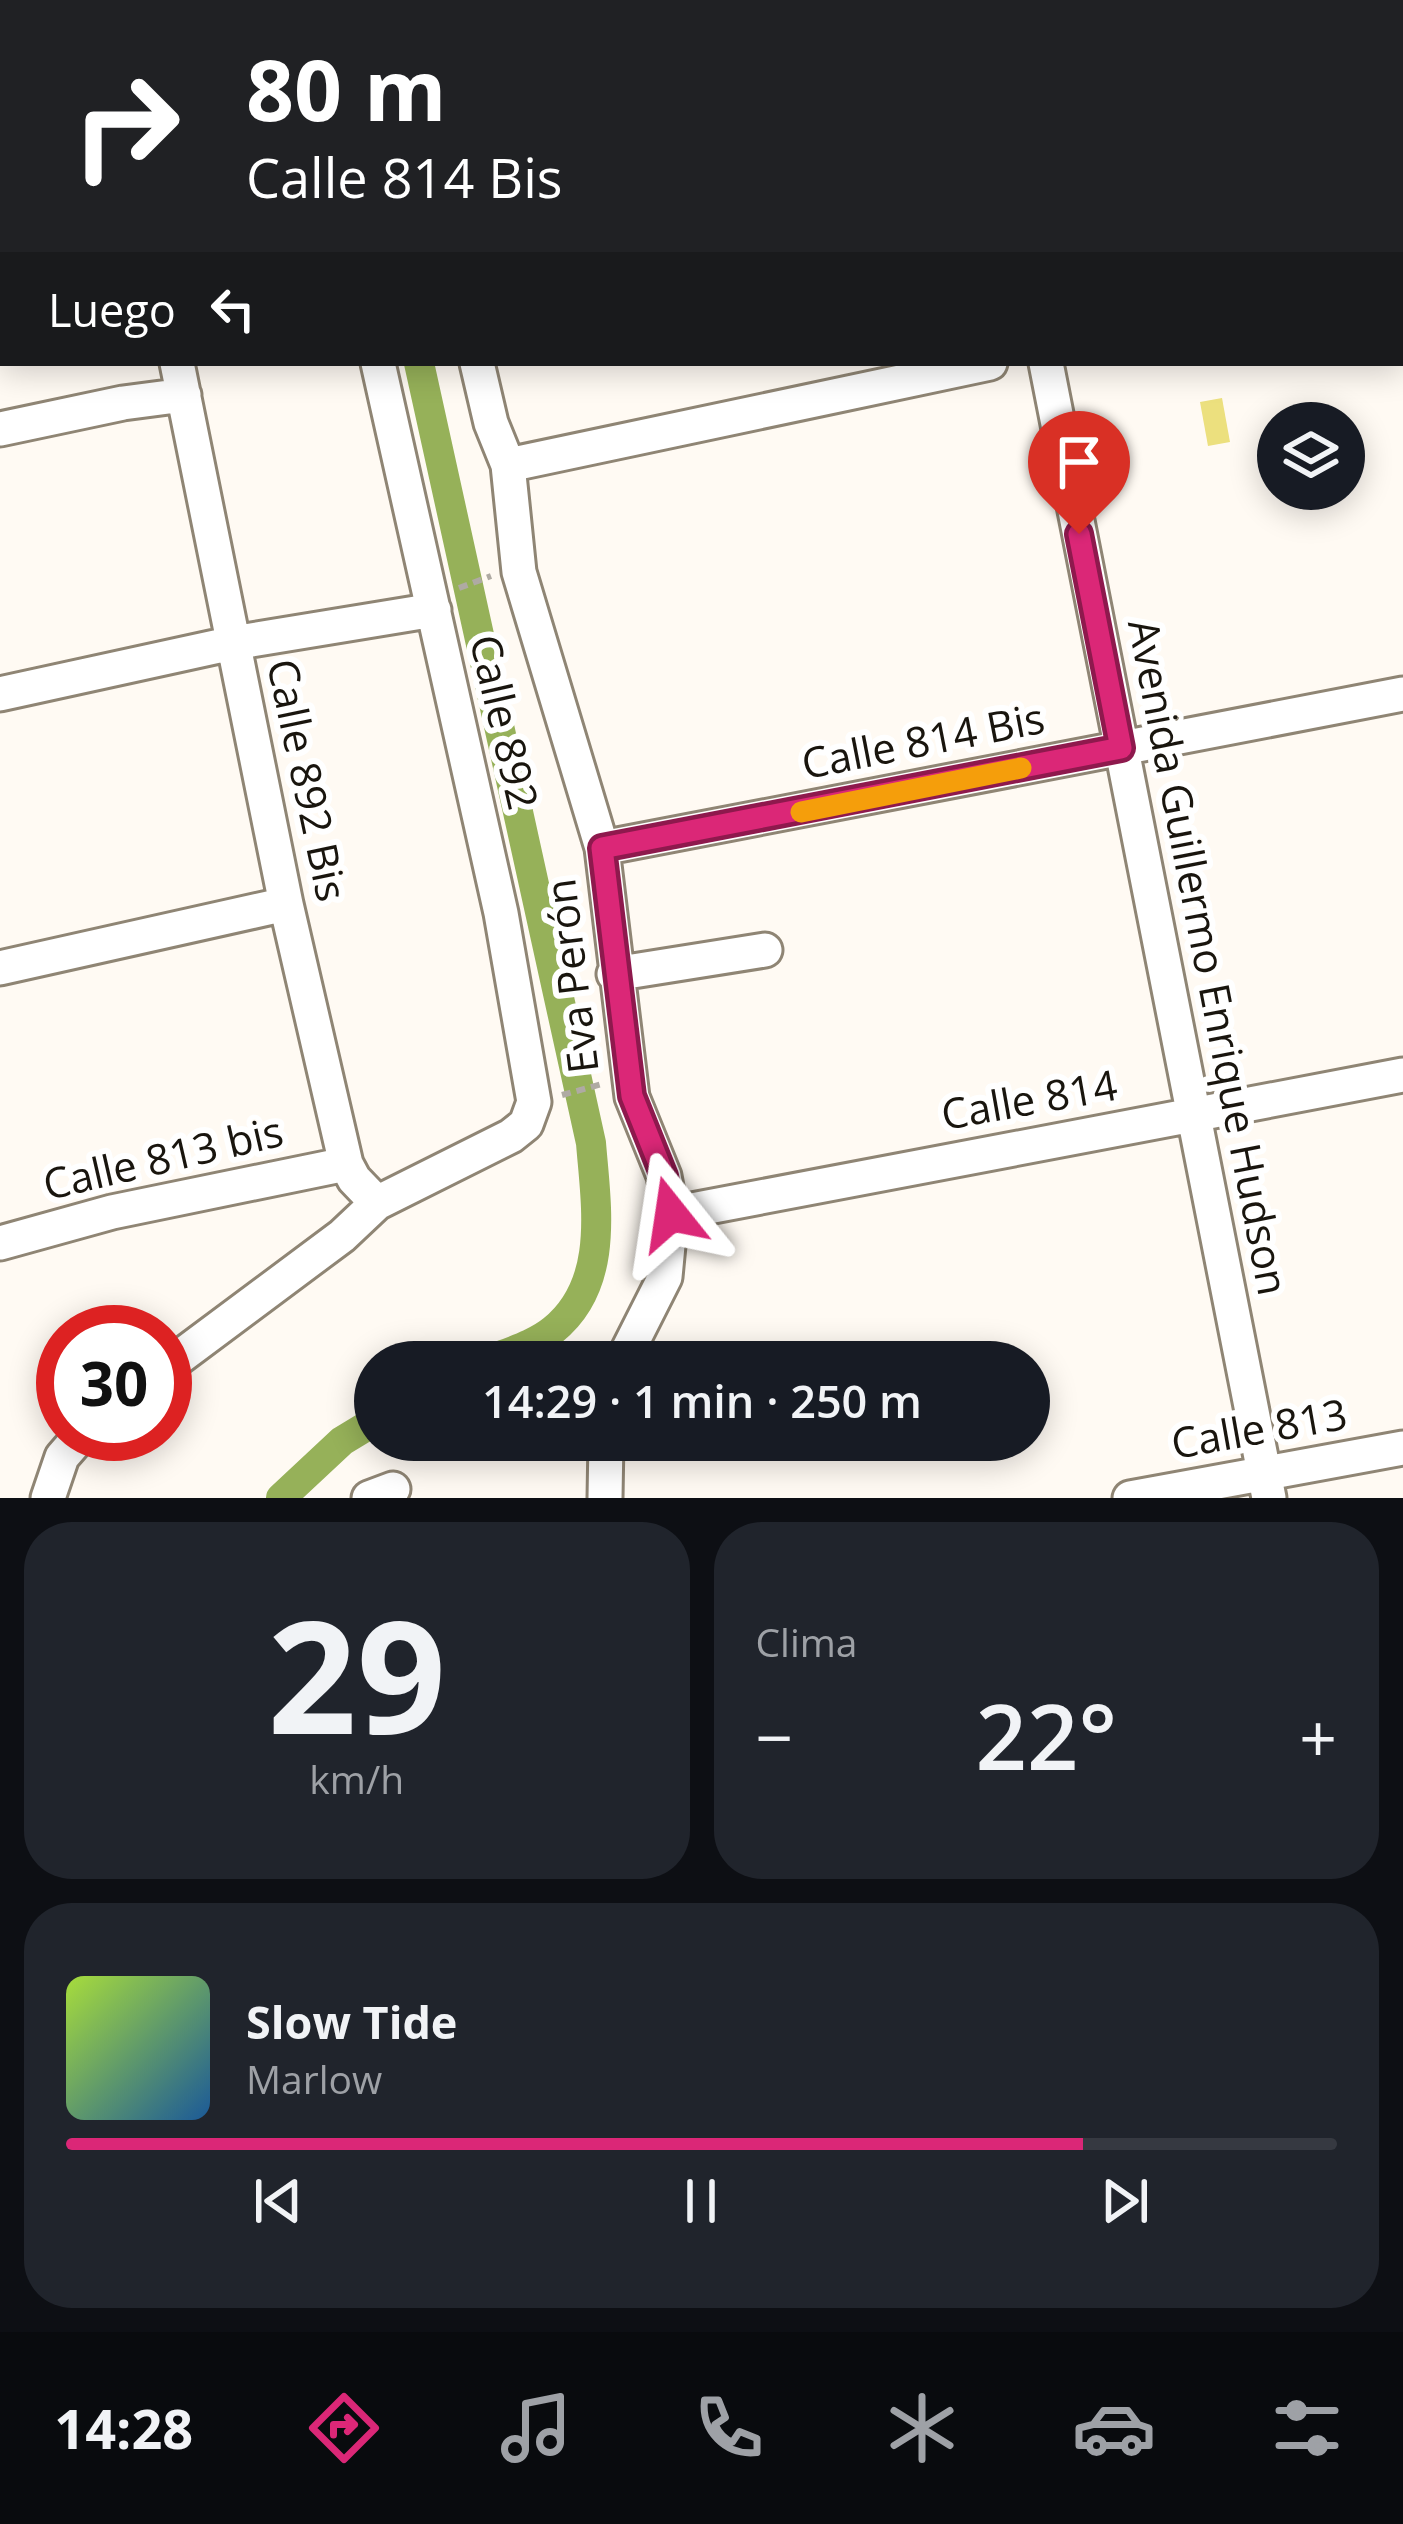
<!DOCTYPE html>
<html lang="es">
<head>
<meta charset="utf-8">
<style>
  body { margin:0; font-family:"Open Sans",sans-serif; background:#20242c; color:#f1f3f6; height:100vh; display:flex; flex-direction:column; font-size:45px; white-space:nowrap }
  * { box-sizing:border-box; margin:0 }
  p { font-size:39px; color:#9ea1a6 }
  .icon { flex:none; width:66px; height:66px; fill:none; stroke:currentColor; stroke-width:2; stroke-linecap:round; stroke-linejoin:round }
  .map { position:relative; height:1498px; overflow:hidden }
  .details { display:flex; flex-direction:column; gap:24px; padding:24px; background:#0d0f14; flex:1 }
  .details>* { flex:none }
  .banner { position:absolute; left:0px; top:0px; width:1404px; height:366px; box-shadow:0 6px 30px #0003; background:#202124; color:#fff; overflow:hidden }
  .fabs { position:absolute; left:1257px; top:402px; display:grid; gap:24px }
  .fabs a { display:grid; place-items:center; width:108px; height:108px; border-radius:50%; background:#171b24; box-shadow:0 6px 30px #0003; font-size:60px }
  .speed { position:absolute; left:36px; top:1305px; display:flex; gap:24px; font-size:60px; font-weight:700; text-align:center }
  .speed>* { display:grid; place-content:center; width:156px; height:156px; border-radius:50%; background:#171b24; box-shadow:0 6px 30px #0003; line-height:1 }
  .speed .limit { border:18px solid #d22; background:#fff; color:#111 }
  .pin { position:absolute; display:grid; place-items:center; width:102px; height:102px; color:#fff; margin:-123px -51px; border-radius:50% 50% 50% 0; rotate:-45deg; box-shadow:0 0 12px #0007 }
  .pin .icon { rotate:45deg }
  .me { position:absolute; width:132px; margin:-66px; rotate:345deg; stroke-linejoin:round; filter:drop-shadow(0 0 9px #0008) }
  .turn { display:flex; align-items:center; gap:42px; height:252px; padding:0 48px; font-size:54px }
  .turn .icon { width:156px; height:156px; stroke-width:2.5 }
  .turn b { display:block; font-size:84px; line-height:102px }
  .then { display:flex; align-items:center; height:114px; padding:0 48px; background:#0003; gap:24px; font-size:45px }
  .big { font-size:90px; font-weight:600; line-height:1.1 }
  .details .widget { flex:1; display:flex; flex-direction:column; justify-content:center; gap:18px; min-width:0; padding:0 42px; border-radius:48px; background:#20242c }
  .details .dial { align-items:center; gap:0 }
  .dial b { font-size:156px; line-height:1 }
  .song { display:flex; align-items:center; gap:36px }
  .cover { width:144px; height:144px; border-radius:18px; background:linear-gradient(135deg,hsl(80 70% 55%),hsl(210 70% 35%)) }
  .played { height:12px; border-radius:6px; background:linear-gradient(90deg,#db2777 80%,#363941 80%) }
  .keys { display:flex; justify-content:space-around; direction:ltr }
  .heat { display:flex; justify-content:space-between; align-items:center; font-size:66px; direction:ltr }
  .details .tiles { flex:1; display:grid; gap:24px; grid-template-columns:1fr 1fr }
  .widget:last-child { grid-column:span 2 }
  .trip { position:absolute; left:354px; top:1341px; width:696px; height:120px; border-radius:60px; background:#171b24; box-shadow:0 6px 30px #0003; font-weight:600; line-height:120px; text-align:center }
  .dock { display:flex; height:192px; justify-content:space-around; align-items:center; background:#090b0e; color:#9ea1a6 }
  .dock .icon { width:84px; height:84px }
  .dock .selected { color:#db2777 }
  .dock b { font-size:54px; color:#f1f3f6 }
  .map>svg:first-child { display:block }
  .lines { fill:none; stroke-linecap:round; stroke-linejoin:round }
  .canal { stroke:#96b159; stroke-width:30 }
  .building { fill:#ece07e }
  .minor-casing { stroke:#8f8574; stroke-width:39 }
  .path { stroke:#afaaa3; stroke-width:6; stroke-dasharray:9 6; stroke-linecap:butt }
  .minor { stroke:#fff; stroke-width:33 }
  .route-casing { stroke:#8e194d; stroke-width:30 }
  .route { stroke:#db2777; stroke-width:21 }
  .slow { stroke:#f59e0b; stroke-width:21 }
  .labels { text-anchor:middle; stroke-width:12; stroke-linejoin:round; paint-order:stroke }
  .street-label { font-size:42px; fill:#19150e; stroke:#fff }
</style>
</head>
<body>
<div class="map">
<svg width="1403" height="1498" viewBox="0 0 1403 1498">
  <rect width="100%" height="100%" fill="#fffaf3"/>
  <g class="lines">
    <path class="canal" d="M338,0L339,3
      M419,363L591,1143C596,1206 610,1284 553,1330C535,1345 506,1353 485,1362
      M281,1498L342,1441L375,1421"/>
  </g>
  <path class="building" d="M1222,398L1230,442L1208,446L1200,402Z"/>
  <g class="lines">
    <defs>
      <path id="minor" d="M86,0L87,3
        M299,0L300,3
        M401,0L402,3
        M964,3L978,0
        M0,152L3,151
        M1401,280H1403
        M177,363L286,904L346,1164L354,1179L377,1203
        M477,363L491,423L508,465L519,572L602,848L632,1097L664,1176L671,1214L665,1277L622,1362
        M1046,363L1269,1498
        M0,429L123,403L184,395
        M508,465L990,363
        M0,694L233,643L434,610
        M602,848L1403,694
        M0,968L286,904
        M614,974L765,950
        M671,1214L1403,1075
        M0,1243L112,1212L346,1164
        M165,1368L342,1236L377,1203L511,1136L526,1124L534,1102L501,913L378,363
        M48,1498L62,1457L82,1434
        M369,1498L393,1489
        M605,1498L606,1440
        M1130,1498L1403,1448"/>
    </defs>
    <use href="#minor" class="minor-casing"/>
    <path class="path" d="M459,588L491,576
      M562,1095L602,1084"/>
    <use href="#minor" class="minor"/>
  </g>
  <g class="lines">
    <defs>
      <path id="route" d="M671,1214L664,1176L632,1096L602,848L1121,748L1079,534"/>
    </defs>
    <use href="#route" class="route-casing"/>
    <use href="#route" class="route"/>
    <path class="slow" d="M801,812L1021,768"/>
  </g>
  <g class="labels">
    <g class="street-label">
      <text transform="translate(504 722) rotate(77)" y="15">Calle 892</text>
      <text transform="translate(923 741) rotate(-11)" y="15">Calle 814 Bis</text>
      <text transform="translate(307 780) rotate(78)" y="15">Calle 892 Bis</text>
      <text transform="translate(1208 957) rotate(79)" y="15">Avenida Guillermo Enrique Hudson</text>
      <text transform="translate(572 976) rotate(-97)" y="15">Eva Perón</text>
      <text transform="translate(1029 1100) rotate(-10)" y="15">Calle 814</text>
      <text transform="translate(163 1158) rotate(-13)" y="15">Calle 813 bis</text>
      <text transform="translate(1259 1429) rotate(-10)" y="15">Calle 813</text>
    </g>
  </g>
</svg>
<div class="fabs">
<a><svg class="icon" aria-label="layers" viewBox="0 0 24 24"><path d="M12 4l9 5-9 5-9-5zM3 14l9 5 9-5"/></svg></a>
</div>
<div class="speed"><div class="limit">30</div></div>
<div class="pin" style="left:1079px;top:534px;background:#d93025"><svg class="icon" aria-label="arrive" viewBox="0 0 24 24"><path d="M6 21V4h12l-3 4 3 4H6"/></svg></div>
<svg class="me" style="left:671px;top:1214px" viewBox="-20 -20 40 40"><path d="M0-17L14 15 0 8-14 15z" fill="#db2777" stroke="#fff" stroke-width="4"/></svg>
<div class="trip">14:29 · 1 min · 250 m</div>
<div class="banner">
<div class="turn"><svg class="icon" aria-label="right" viewBox="0 0 24 24"><path d="M7 20v-9h11M14 6l5 5-5 5"/></svg><div><b>80 m</b>Calle 814 Bis</div></div>
<div class="then">Luego<svg class="icon" aria-label="left" viewBox="0 0 24 24"><path d="M17 20v-9H6M10 6l-5 5 5 5"/></svg></div>
</div>
</div>
<section class="details">
<div class="tiles">
<div class="widget dial"><b>29</b><p>km/h</p></div>
<div class="widget"><p>Clima</p>
<div class="heat"><a>−</a><b class="big">22°</b><a>+</a></div>
</div>
<div class="widget">
<div class="song"><i class="cover"></i><div><b>Slow Tide</b><p>Marlow</p></div></div>
<div class="played"></div>
<div class="keys"><svg class="icon" aria-label="previous" viewBox="0 0 24 24"><path d="M18 5L8 12l10 7zM5 5v14"/></svg><svg class="icon" aria-label="pause" viewBox="0 0 24 24"><path d="M8 5v14M16 5v14"/></svg><svg class="icon" aria-label="next" viewBox="0 0 24 24"><path d="M6 5l10 7-10 7zM19 5v14"/></svg></div>
</div>
</div>
</section>
<nav class="dock">
<b>14:28</b>
<svg class="icon selected" aria-label="directions" viewBox="0 0 24 24"><path d="M12 3l9 9-9 9-9-9zM9 14v-3h6M13 9l2 2-2 2"/></svg>
<svg class="icon" aria-label="music" viewBox="0 0 24 24"><path d="M9 18V5l10-2v13"/><circle cx="6" cy="18" r="3"/><circle cx="16" cy="16" r="3"/></svg>
<svg class="icon" aria-label="phone" viewBox="0 0 24 24"><path d="M5 4h4l2 5-3 2q2 4 5 5l2-3 5 2v4C11 20 4 13 5 4z"/></svg>
<svg class="icon" aria-label="climate" viewBox="0 0 24 24"><path d="M12 3v18M4 7l16 10M4 17L20 7"/></svg>
<svg class="icon" aria-label="car" viewBox="0 0 24 24"><path d="M5 17H2v-5l4-1 3-4h7l3 4 3 1v5h-3M9 17h6M6 11h13"/><circle cx="7" cy="17" r="2"/><circle cx="17" cy="17" r="2"/></svg>
<svg class="icon" aria-label="filters" viewBox="0 0 24 24"><path d="M4 7h16M4 17h16"/><circle cx="9" cy="7" r="2"/><circle cx="15" cy="17" r="2"/></svg>
</nav>
</body>
</html>
